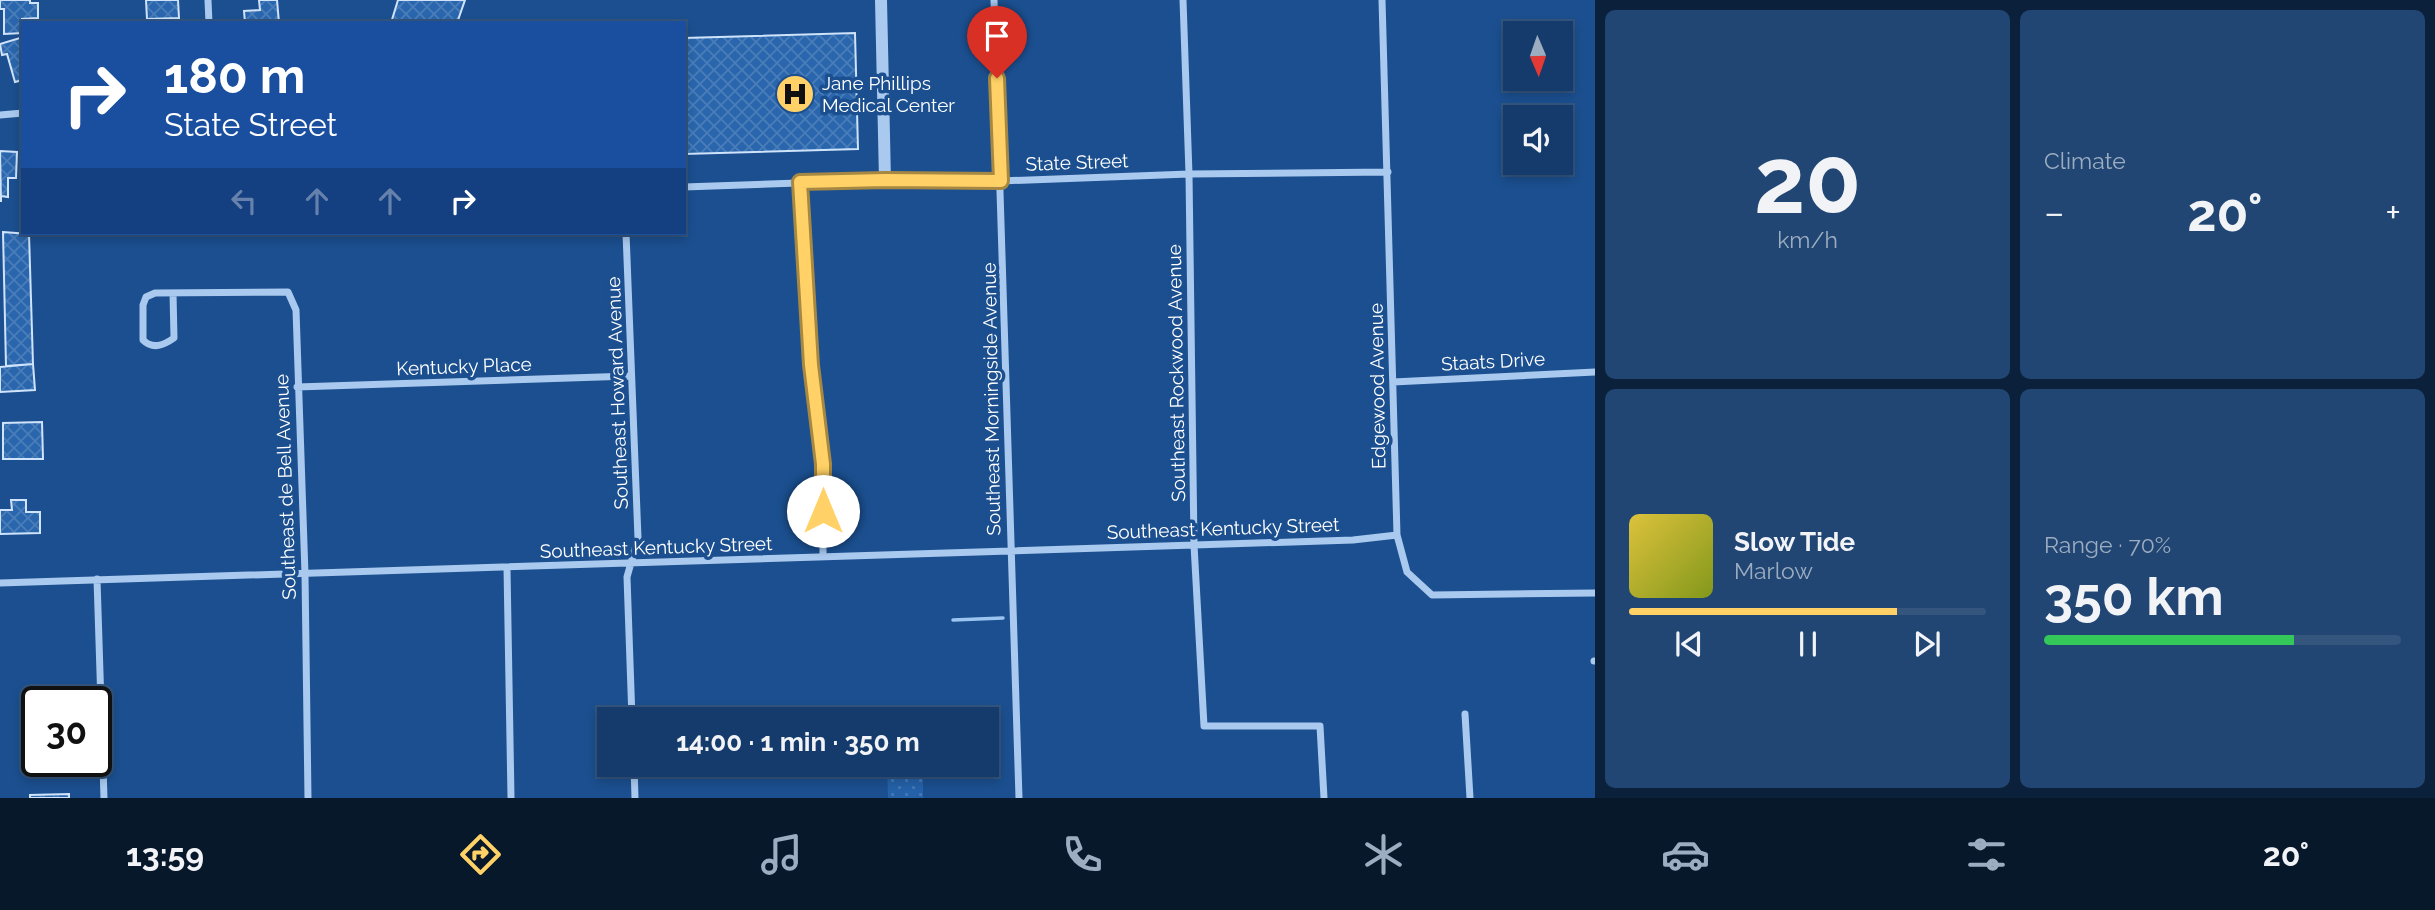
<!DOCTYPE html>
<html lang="en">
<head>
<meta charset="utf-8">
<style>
  body { margin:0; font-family:Raleway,sans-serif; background:#214673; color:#f1f3f6; height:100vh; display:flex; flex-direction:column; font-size:26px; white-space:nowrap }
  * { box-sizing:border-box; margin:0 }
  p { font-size:23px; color:#9dadc1 }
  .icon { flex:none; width:38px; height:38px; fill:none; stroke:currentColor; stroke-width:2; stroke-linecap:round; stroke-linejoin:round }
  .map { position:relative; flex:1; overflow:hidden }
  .side { display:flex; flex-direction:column; gap:10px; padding:10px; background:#0b203b; width:840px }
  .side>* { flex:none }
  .hud { position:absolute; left:21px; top:21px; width:665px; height:214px; border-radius:0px; box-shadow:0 4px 10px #0003,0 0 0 2px #33557e; background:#1a4fa0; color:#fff; overflow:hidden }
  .needle { width:46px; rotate:178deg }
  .tools { position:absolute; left:1503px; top:21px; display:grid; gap:14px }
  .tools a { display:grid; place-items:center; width:70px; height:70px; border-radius:0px; background:#143b6b; box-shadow:0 4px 10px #0003,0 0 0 2px #33557e; font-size:35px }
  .speed { position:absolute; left:21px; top:686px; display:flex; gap:14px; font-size:35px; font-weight:700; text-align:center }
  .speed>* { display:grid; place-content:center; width:91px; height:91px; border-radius:50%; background:#143b6b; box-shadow:0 4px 10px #0003,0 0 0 2px #33557e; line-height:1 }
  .speed .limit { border:4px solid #111; border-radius:10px; background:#fff; color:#111 }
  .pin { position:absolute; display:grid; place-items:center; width:60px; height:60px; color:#fff; margin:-72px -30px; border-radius:50% 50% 50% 0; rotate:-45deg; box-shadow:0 0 7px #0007 }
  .pin .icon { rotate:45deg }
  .me { position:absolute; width:77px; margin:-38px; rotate:0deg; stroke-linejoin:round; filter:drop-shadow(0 0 5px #0008) }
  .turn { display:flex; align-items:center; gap:24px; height:147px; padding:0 28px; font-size:32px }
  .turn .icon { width:91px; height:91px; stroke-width:2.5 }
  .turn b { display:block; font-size:49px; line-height:60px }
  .lanes { display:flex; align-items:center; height:66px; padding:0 28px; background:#0003; justify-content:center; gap:35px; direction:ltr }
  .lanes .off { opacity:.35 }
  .big { font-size:52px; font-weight:700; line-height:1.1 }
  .side .card { flex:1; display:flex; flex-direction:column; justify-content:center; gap:10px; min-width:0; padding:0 24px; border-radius:10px; background:#214673 }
  .side .dial { align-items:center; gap:0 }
  .dial b { font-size:91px; line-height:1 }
  .song { display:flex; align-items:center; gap:21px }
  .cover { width:84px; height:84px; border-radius:10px; background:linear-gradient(135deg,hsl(50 70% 55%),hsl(70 70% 35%)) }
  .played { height:7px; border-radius:4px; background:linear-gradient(90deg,#ffd166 75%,#33557e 75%) }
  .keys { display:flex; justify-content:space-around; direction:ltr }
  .heat { display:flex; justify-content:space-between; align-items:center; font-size:38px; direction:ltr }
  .charge { height:10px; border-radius:5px; background:linear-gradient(90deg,#34c759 70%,#33557e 0) }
  .side .tiles { flex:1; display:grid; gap:10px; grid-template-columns:repeat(2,1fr) }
  .trip { position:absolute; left:597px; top:707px; width:402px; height:70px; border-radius:0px; background:#143b6b; box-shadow:0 4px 10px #0003,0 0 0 2px #33557e; font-weight:700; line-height:70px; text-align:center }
  .dock { display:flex; height:112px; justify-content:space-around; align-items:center; background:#08182b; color:#9dadc1 }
  .dock .icon { width:49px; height:49px }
  .dock .active { color:#ffd166 }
  .dock b { font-size:32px; color:#f1f3f6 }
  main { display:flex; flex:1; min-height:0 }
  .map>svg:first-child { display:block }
  .grass { fill:url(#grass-dots) }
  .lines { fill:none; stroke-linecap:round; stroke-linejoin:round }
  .stream { stroke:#9cc4f0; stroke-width:3.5 }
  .building { fill:url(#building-cross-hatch); stroke:#cfe3fa; stroke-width:2 }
  .minor { stroke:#a9c9ee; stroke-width:7 }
  .tertiary { stroke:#a9c9ee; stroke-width:12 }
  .route-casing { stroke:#a68842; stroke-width:18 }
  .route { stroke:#ffd166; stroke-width:12 }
  .labels { text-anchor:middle; stroke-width:7; stroke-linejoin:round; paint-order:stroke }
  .poi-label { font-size:19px; fill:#fff; stroke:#1b4f8f; text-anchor:start }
  .street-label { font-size:19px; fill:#fff; stroke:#1b4f8f }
</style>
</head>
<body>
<main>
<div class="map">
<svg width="1595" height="798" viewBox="0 0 1595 798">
  <defs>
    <pattern id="grass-dots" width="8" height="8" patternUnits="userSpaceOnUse" patternTransform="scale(1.75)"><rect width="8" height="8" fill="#2461a8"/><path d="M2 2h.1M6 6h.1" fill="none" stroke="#4579b5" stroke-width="1.8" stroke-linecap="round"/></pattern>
    <pattern id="building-cross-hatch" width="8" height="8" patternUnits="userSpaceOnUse" patternTransform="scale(1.75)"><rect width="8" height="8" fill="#2a66ad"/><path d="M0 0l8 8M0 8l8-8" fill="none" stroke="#4a7db9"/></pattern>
  </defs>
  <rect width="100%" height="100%" fill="#1b4f8f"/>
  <path class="grass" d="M887,765H923V798H888Z"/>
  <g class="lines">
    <path class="stream" d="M953,620L1003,618"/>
  </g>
  <path class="building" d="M0,0H30V3H38V18L22,19L23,33L4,34V9H0Z
    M146,0H178L179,18L147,19Z
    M259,0H277L279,23H245L244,11L260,10Z
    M398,0H465L457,23H391Z
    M855,33L858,149L684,154V38Z
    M23,37V80L15,82L7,54L2,55L0,44Z
    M0,151L17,152L16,178H8V197L1,196V202Z
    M3,232L29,234L33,364L6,366Z
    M33,364L35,390L0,392V367Z
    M42,422L43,459H3V423Z
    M11,500H26V512H40V533L0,534V510H12Z
    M69,794V798H30V795Z"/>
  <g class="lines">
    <path class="minor" d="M208,0L209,23
      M994,0L1019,798
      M1183,0L1189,174L1194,545L1204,726H1320L1324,798
      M1382,0L1397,535L1407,572L1432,595L1595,593
      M0,115L23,113
      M800,182L811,365L823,464V557
      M684,187L885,180L1001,181L1189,174L1388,172
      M626,233L638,538L627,577L632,719
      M173,293L174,338C164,345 153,350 143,340V305L146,297L155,293L288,292L296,310L305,574L308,798
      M1393,382L1595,372
      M297,387L631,376
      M507,568L511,798
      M97,579L104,798
      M0,583L1353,540L1397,535
      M1594,661H1595
      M1465,714L1470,798
      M634,765L635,798"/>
    <path class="tertiary" d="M881,0L885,180"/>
  </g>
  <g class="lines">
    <defs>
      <path id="route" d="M823,511V464L811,365L800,182L885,180L1001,181L997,78"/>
    </defs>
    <use href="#route" class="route-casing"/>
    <use href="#route" class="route"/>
  </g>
  <defs>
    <symbol id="hospital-disc" viewBox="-11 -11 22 22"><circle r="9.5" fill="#ffd166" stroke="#1b4f8f"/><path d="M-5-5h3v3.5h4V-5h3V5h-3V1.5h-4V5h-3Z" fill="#111"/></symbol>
  </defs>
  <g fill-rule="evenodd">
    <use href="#hospital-disc" x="773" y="72" width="44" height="44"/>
  </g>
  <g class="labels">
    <g class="poi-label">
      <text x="822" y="90">Jane Phillips<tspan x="822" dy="22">Medical Center</tspan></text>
    </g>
    <g class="street-label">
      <text transform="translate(1077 162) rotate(-2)" y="7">State Street</text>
      <text transform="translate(1493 361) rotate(-3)" y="7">Staats Drive</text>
      <text transform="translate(464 366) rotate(-2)" y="7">Kentucky Place</text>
      <text transform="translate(1176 373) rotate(-91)" y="7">Southeast Rockwood Avenue</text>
      <text transform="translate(1377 386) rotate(-91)" y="7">Edgewood Avenue</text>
      <text transform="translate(617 393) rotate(-92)" y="7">Southeast Howard Avenue</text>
      <text transform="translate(991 399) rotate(-91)" y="7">Southeast Morningside Avenue</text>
      <text transform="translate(285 487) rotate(-92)" y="7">Southeast de Bell Avenue</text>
      <text transform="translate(1223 528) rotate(-2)" y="7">Southeast Kentucky Street</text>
      <text transform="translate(656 547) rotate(-2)" y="7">Southeast Kentucky Street</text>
    </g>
  </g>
</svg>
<div class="tools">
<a><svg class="needle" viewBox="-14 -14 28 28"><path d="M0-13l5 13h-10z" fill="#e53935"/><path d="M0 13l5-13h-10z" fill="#9dadc1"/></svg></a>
<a><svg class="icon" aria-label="sound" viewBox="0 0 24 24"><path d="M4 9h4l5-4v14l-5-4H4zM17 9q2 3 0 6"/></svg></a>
</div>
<div class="speed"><div class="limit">30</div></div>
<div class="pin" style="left:997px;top:78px;background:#d93025"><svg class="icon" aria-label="arrive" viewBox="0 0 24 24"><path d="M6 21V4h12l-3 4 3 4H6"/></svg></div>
<svg class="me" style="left:823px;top:511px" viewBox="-20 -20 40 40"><circle r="19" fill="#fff"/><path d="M0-13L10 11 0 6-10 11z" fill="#ffd166"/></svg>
<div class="trip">14:00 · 1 min · 350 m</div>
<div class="hud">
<div class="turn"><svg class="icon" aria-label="right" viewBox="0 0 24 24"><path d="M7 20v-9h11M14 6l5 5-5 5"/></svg><div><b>180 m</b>State Street</div></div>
<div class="lanes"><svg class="icon off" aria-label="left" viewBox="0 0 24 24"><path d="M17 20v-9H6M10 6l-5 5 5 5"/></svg><svg class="icon off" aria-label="ahead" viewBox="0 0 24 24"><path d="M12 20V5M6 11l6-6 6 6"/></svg><svg class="icon off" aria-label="ahead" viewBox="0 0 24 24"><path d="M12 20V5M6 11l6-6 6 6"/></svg><svg class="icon" aria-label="right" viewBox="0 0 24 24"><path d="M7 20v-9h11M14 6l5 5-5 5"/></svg></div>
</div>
</div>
<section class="side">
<div class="tiles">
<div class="card dial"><b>20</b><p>km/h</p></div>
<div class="card"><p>Climate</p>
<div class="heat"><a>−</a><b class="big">20°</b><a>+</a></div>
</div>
<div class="card">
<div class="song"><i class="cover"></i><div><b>Slow Tide</b><p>Marlow</p></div></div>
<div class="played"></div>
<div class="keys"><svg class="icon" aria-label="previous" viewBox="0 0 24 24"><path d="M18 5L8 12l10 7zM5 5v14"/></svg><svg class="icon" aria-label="pause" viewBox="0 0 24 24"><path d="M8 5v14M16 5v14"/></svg><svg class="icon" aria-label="next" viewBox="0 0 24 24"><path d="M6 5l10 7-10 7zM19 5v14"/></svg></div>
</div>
<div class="card"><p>Range · 70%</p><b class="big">350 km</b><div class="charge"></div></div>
</div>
</section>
</main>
<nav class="dock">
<b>13:59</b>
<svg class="icon active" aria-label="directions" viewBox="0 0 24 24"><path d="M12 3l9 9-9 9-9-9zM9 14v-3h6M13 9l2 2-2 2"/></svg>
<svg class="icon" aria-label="music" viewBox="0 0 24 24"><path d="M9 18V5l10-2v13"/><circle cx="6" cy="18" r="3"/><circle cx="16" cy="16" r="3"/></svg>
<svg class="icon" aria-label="phone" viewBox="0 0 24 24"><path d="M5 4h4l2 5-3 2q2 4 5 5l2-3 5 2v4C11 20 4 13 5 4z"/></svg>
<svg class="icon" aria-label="climate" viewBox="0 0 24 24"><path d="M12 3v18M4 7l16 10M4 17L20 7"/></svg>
<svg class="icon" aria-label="car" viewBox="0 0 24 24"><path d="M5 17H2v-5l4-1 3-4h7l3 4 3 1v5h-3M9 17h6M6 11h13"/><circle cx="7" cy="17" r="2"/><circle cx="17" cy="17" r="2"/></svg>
<svg class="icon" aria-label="filters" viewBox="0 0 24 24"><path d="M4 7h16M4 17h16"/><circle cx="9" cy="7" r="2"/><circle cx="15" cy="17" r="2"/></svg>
<b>20°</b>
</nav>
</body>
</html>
